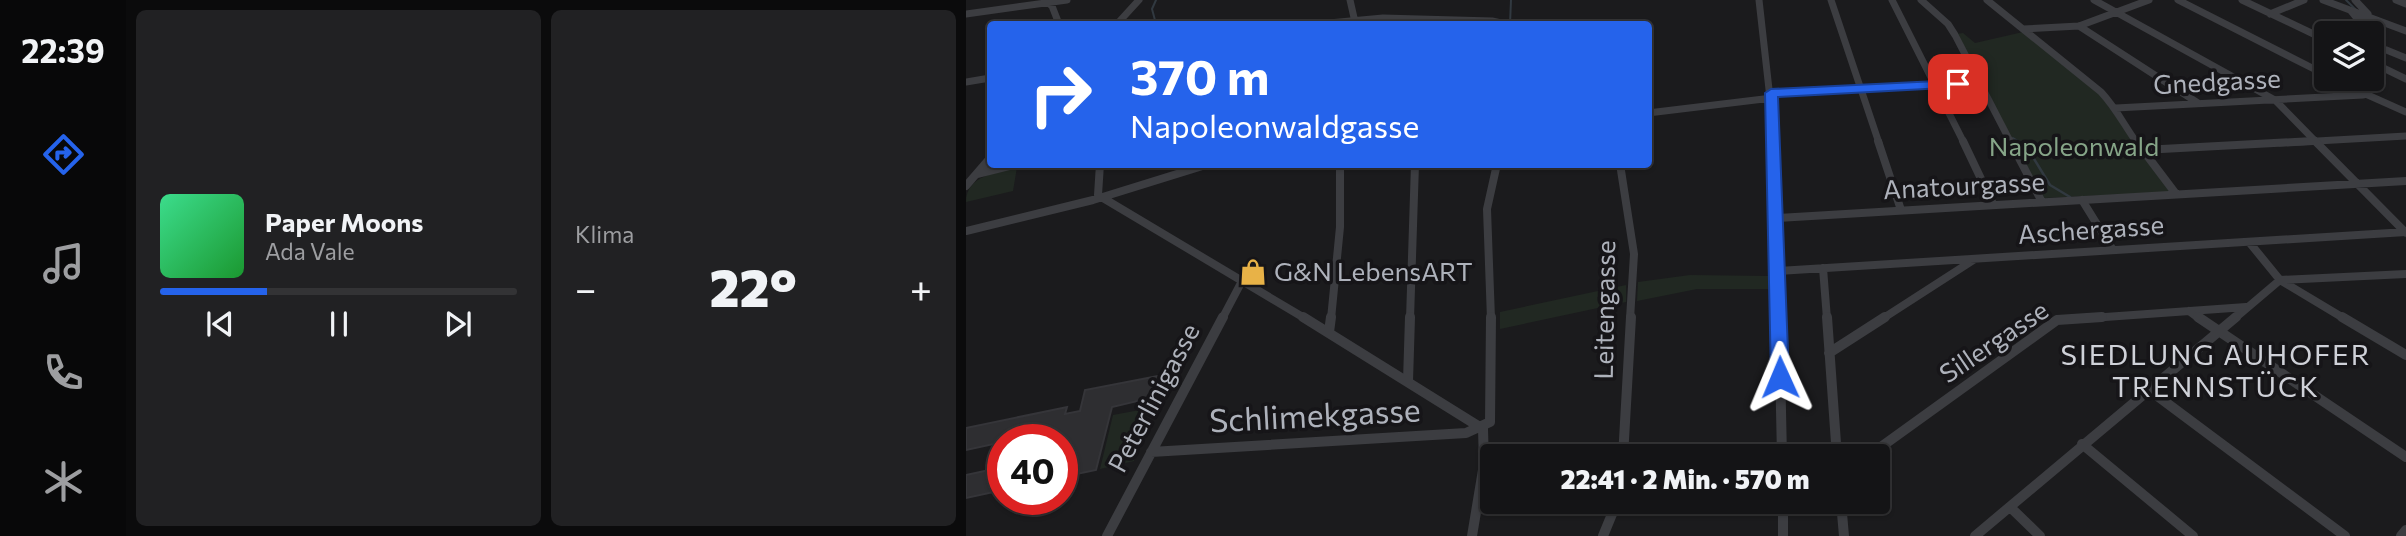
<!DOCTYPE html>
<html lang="de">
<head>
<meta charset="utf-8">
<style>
  body { margin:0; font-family:Commissioner,sans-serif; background:#212123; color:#f1f3f6; height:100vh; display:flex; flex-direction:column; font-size:26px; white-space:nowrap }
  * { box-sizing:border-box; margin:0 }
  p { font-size:23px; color:#9d9ea1 }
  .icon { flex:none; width:38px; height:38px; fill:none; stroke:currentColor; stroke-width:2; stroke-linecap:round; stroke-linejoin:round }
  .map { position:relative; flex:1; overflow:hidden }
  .details { display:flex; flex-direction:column; gap:10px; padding:10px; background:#0b0b0c; width:840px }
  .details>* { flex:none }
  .guide { position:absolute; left:21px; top:21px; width:665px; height:147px; border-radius:7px; box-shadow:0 2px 5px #0004,0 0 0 2px #333335; background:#2563eb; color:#fff; overflow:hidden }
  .fabs { position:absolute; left:1348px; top:21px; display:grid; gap:14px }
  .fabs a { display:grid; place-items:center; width:70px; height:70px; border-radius:7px; background:#141416; box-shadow:0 2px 5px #0004,0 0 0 2px #333335; font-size:35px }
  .speed { position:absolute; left:21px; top:424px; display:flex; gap:14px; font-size:35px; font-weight:700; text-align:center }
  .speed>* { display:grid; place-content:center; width:91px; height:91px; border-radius:50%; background:#141416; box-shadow:0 2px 5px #0004,0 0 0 2px #333335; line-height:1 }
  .speed .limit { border:10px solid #d22; background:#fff; color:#111 }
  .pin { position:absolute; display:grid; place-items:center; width:60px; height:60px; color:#fff; margin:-30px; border-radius:14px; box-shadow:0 4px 10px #0006 }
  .me { position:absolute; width:77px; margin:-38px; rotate:359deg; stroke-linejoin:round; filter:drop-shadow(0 0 5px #0008) }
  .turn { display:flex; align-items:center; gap:24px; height:147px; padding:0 28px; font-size:32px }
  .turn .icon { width:91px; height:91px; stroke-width:2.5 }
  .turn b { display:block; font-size:49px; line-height:60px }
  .big { font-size:52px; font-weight:800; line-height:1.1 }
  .details .card { flex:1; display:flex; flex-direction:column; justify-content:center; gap:10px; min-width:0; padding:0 24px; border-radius:10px; background:#212123 }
  .song { display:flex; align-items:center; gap:21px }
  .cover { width:84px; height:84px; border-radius:10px; background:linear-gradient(135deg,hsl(150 70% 55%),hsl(130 70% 35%)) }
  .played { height:7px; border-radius:4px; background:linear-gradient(90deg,#2563eb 30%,#333335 30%) }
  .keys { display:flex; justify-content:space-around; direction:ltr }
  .heat { display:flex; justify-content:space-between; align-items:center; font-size:38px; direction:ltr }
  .details .tiles { flex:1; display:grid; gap:10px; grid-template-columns:repeat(2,1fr) }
  .trip { position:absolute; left:514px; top:444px; width:410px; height:70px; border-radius:7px; background:#141416; box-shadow:0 2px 5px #0004,0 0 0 2px #333335; font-weight:800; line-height:70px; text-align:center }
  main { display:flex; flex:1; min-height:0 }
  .menu { display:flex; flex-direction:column; width:126px; justify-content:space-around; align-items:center; background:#080809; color:#9d9ea1 }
  .menu .icon { width:49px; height:49px }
  .menu .selected { color:#2563eb }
  .menu b { font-size:32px; color:#f1f3f6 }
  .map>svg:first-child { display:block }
  .green { fill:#212822 }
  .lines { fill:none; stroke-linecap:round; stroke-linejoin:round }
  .stream-far1 { stroke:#313940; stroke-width:2 }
  .stream { stroke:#313940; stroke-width:2.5 }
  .building { fill:#2e2e31; stroke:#353539; stroke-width:2 }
  .minor-far2 { stroke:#3c3d41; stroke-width:7 }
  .minor-far1 { stroke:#3c3d41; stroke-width:8 }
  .minor { stroke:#3c3d41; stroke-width:10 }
  .route { fill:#2563eb; stroke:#184099; stroke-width:2 }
  .labels { text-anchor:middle; stroke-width:7; stroke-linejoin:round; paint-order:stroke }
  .street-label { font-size:26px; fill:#aeb2bb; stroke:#161518 }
  .park-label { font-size:26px; fill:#86a588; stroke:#161518 }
  .poi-label { font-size:26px; fill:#aeb2bb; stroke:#161518; text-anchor:start }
  .neighbourhood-label { font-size:28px; letter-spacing:2px; fill:#cfd1d8; stroke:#161518 }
  .near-street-label { font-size:32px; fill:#aeb2bb; stroke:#161518 }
</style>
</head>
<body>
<main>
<nav class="menu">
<b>22:39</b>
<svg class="icon selected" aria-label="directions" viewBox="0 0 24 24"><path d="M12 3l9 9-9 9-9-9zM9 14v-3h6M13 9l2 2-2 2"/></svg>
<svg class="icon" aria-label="music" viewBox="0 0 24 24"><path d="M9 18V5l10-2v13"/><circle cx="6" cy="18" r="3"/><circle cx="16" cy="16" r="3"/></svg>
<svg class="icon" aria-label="phone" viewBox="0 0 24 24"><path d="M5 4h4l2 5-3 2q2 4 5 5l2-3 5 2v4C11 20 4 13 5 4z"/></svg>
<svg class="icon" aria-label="climate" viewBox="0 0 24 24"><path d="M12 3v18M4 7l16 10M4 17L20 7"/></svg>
</nav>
<section class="details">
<div class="tiles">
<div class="card">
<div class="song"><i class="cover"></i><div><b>Paper Moons</b><p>Ada Vale</p></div></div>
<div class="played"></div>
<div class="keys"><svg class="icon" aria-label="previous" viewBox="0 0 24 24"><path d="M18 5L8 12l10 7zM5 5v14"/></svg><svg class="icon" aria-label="pause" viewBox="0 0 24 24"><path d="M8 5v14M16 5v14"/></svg><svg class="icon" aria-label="next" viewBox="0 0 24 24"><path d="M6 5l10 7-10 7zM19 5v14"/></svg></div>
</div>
<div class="card"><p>Klima</p>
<div class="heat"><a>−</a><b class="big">22°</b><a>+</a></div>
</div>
</div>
</section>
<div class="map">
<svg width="1440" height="536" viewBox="0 0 1440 536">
  <rect width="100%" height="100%" fill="#1b1b1d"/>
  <path class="green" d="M1057,32L1135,96L1204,192L1078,198L990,34L997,33L1009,43Z
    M51,167L47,191L0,202C0,176 31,172 51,167Z
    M724,275L802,276V289H731L671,301L672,282Z
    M660,285V302L534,329V312Z
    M179,409L168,461L134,469L147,415Z"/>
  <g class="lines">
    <path class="stream-far1" d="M190,0L186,9L190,24
      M1380,0L1390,10
      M1396,18L1411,38
      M544,24L545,0
      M1047,138L1055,143"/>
    <path class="stream" d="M1052,141L1065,154L1084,185L1104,197"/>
  </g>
  <path class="building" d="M213,372L201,394L146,407L130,470L96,477V439H86L89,431L37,439V442L0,450V428L101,407L99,414L114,411L119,390Z
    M37,467V490L0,498V475Z"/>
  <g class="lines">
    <path class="minor-far2" d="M384,0L389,22
      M793,0L809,143
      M865,0L913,143
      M926,0L998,143
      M955,0L982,24L989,35L1045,143
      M1021,0L1135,92C1150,108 1158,125 1171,143
      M1128,0L1309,100L1351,143
      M1212,0L1360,75
      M1276,0L1360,40
      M1357,0L1440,31
      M1389,0L1402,14
      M1430,0L1440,4
      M81,2L86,6L93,24
      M1385,11L1403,33
      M0,14L101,0
      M1304,14L1338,0
      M151,24L173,0
      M352,24L417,18L526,21L540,24
      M1113,26L1232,103
      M1057,29L1113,26L1183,0
      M1405,36L1418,49L1440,58
      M1405,62L1440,79
      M1366,79L1440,112
      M0,82L24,78
      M805,93L1012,83
      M1150,108L1397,95
      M682,113L806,98
      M1314,143L1440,136"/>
    <path class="minor-far1" d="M809,141L813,319
      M912,141L935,210
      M997,141L1027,204
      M1044,141L1076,202
      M1170,141L1210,194
      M1349,141L1440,233
      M1177,150L1347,141
      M134,164L132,195L340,319
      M654,164L668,254L664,319
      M11,174L51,164
      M0,186L24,158
      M1116,200L1147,250
      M810,218L1440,181
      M0,231L127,200L243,164
      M1283,242L1314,280L1379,319
      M857,268L861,319
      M812,271L1440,232
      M1223,311L1234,319
      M256,319L276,281
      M365,319L374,227V164
      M444,319L449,164
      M525,319L521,209L531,164
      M916,319L1009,259
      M1111,319L1280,307
      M1268,319L1314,280L1440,274"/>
    <path class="minor" d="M337,317L517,429L518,464L506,536
      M813,317L816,457
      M861,317L871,457
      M1232,317L1440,457
      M1376,317L1440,355
      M363,332L365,317
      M863,353L919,317
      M442,381L444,317
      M1182,389L1379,536
      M1116,444L1227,536
      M185,452L500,433L524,422L525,317
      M657,457L665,317
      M901,457L1091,320L1136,317
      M817,502V536
      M875,502L878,536
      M1044,507L1074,536
      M141,536L257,317
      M637,536L651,502
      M1009,536L1270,317
      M1435,536L1440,530"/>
  </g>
  <path class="route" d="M992,80L998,84L996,87L812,97L823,377L820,383L814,385L808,383L805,377L799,93L805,89Z"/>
  <defs>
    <symbol id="shop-bare" viewBox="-9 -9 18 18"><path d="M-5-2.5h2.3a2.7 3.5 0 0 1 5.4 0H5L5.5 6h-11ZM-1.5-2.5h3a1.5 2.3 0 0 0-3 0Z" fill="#e8b247" stroke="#161518" stroke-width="2.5" paint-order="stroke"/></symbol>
  </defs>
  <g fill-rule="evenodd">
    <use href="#shop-bare" x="268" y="253" width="38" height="38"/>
  </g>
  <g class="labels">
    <g class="street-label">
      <text transform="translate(1251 82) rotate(-3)" y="9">Gnedgasse</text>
      <text transform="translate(998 186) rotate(-3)" y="9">Anatourgasse</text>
      <text transform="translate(1125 230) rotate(-4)" y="9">Aschergasse</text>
      <text transform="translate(639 310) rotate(-89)" y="9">Leitengasse</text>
      <text transform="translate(1028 342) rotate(-34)" y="9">Sillergasse</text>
      <text transform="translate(188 398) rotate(-62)" y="9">Peterlinigasse</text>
    </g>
    <g class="park-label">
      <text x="1108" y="156">Napoleonwald</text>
    </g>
    <g class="poi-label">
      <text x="308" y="281">G&amp;N LebensART</text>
    </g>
    <g class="neighbourhood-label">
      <text x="1250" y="365">SIEDLUNG AUHOFER<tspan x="1250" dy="32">TRENNSTÜCK</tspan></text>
    </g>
    <g class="near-street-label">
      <text transform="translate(349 416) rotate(-3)" y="11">Schlimekgasse</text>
    </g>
  </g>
</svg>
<div class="fabs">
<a><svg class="icon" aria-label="layers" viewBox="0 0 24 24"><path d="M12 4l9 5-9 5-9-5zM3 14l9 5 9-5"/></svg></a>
</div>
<div class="speed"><div class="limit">40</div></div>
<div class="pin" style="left:992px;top:84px;background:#d93025"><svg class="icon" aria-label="arrive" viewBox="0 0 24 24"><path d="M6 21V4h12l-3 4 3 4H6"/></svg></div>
<svg class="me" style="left:814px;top:377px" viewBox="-20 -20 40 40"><path d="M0-17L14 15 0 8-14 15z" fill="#2563eb" stroke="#fff" stroke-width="4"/></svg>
<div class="trip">22:41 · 2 Min. · 570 m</div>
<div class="guide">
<div class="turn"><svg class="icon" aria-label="right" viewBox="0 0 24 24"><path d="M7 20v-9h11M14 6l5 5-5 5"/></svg><div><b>370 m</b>Napoleonwaldgasse</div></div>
</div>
</div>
</main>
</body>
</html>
